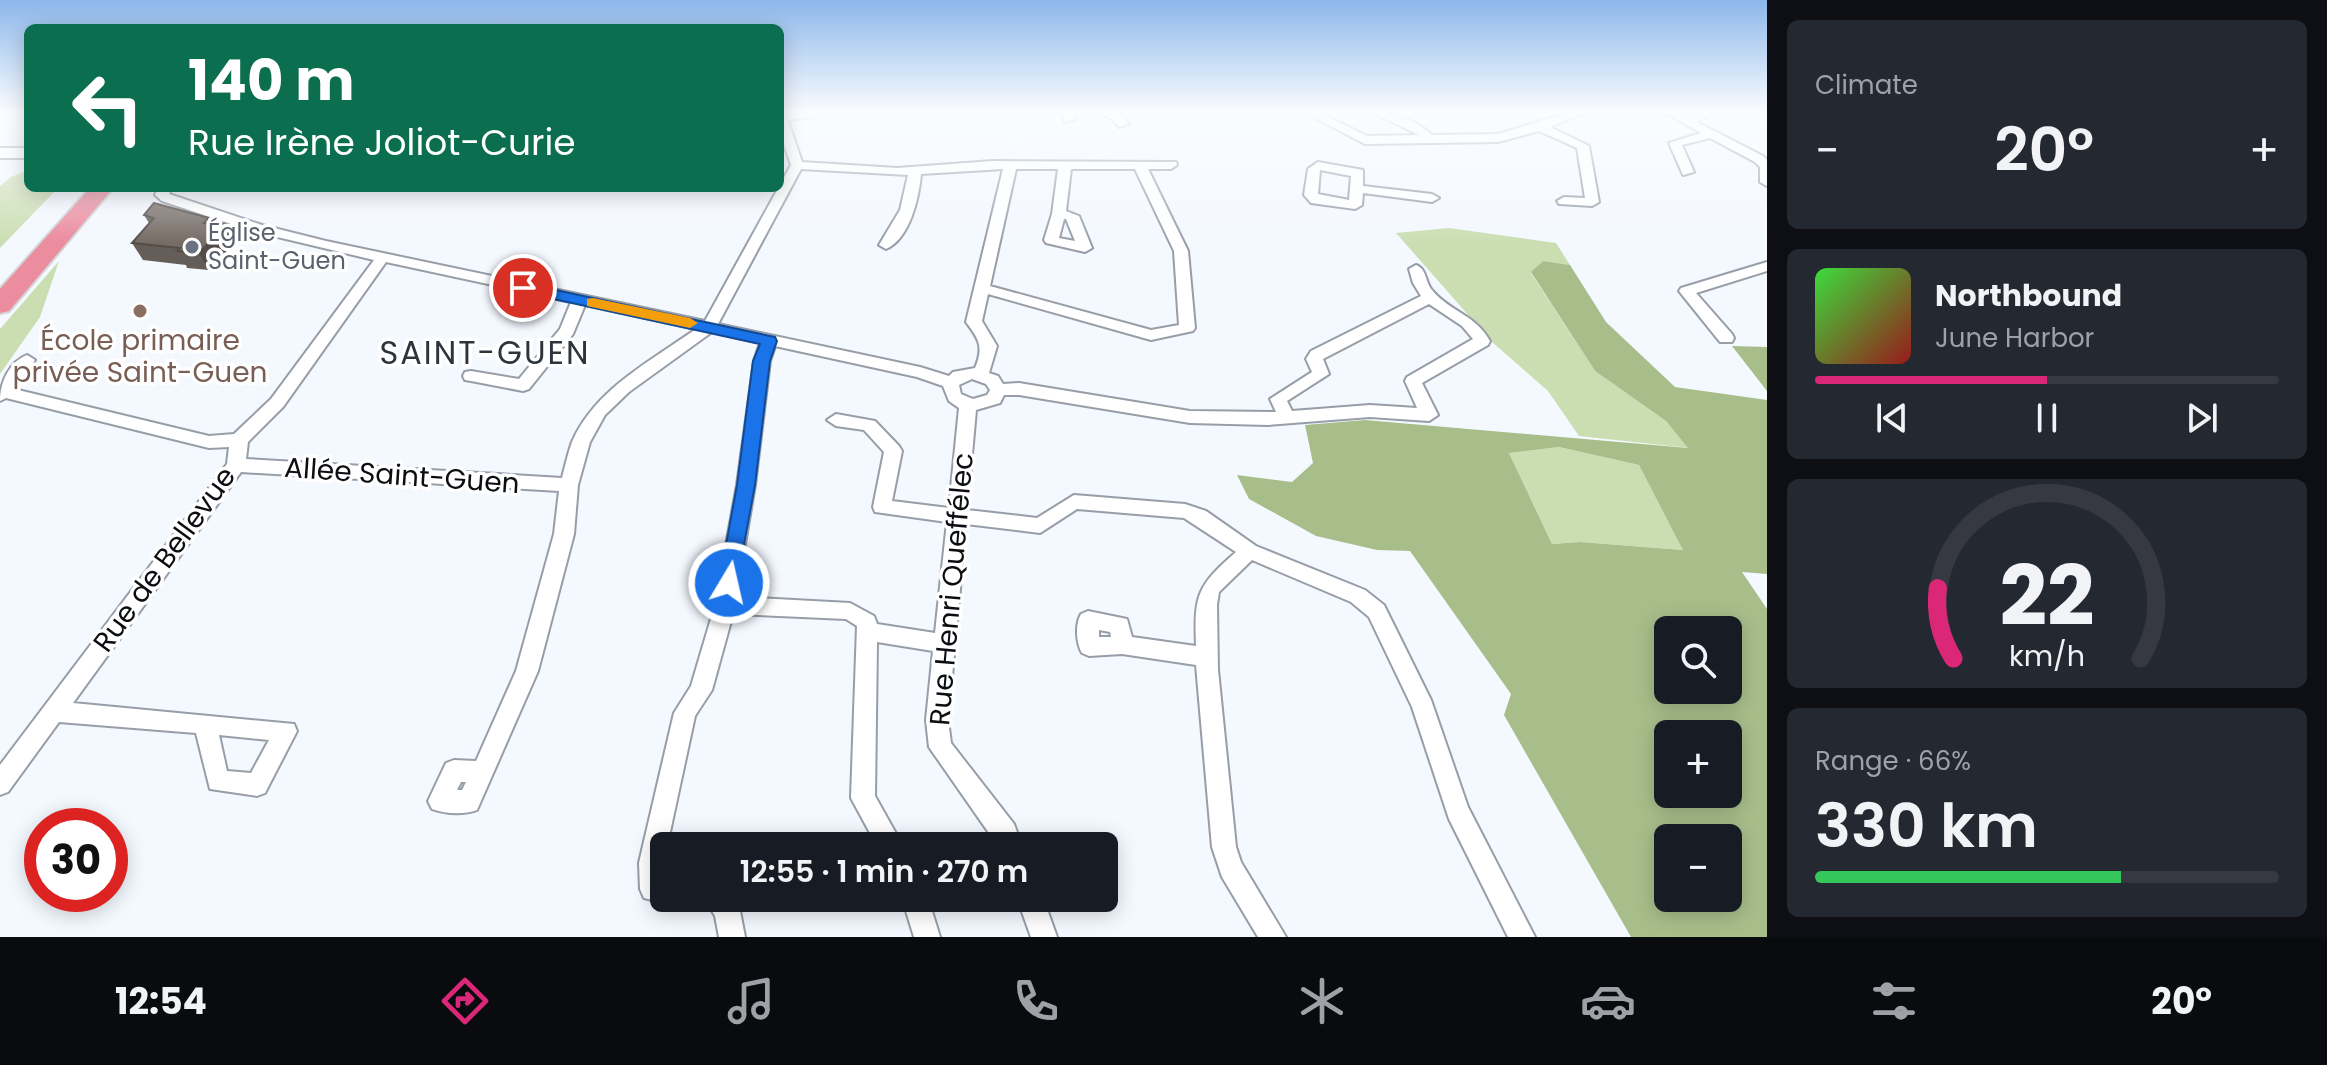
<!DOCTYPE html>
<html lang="en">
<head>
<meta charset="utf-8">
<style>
  body { margin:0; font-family:Poppins,sans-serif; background:#242831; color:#f1f3f6; height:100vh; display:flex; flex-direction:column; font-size:30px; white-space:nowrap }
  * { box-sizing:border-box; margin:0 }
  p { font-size:26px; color:#9ea1a6 }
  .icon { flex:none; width:44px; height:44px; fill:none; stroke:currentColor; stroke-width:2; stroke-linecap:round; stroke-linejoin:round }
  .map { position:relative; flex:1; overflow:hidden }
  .panel { display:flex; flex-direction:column; gap:20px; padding:20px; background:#0d0f14; width:560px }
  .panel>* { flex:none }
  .hud { position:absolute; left:24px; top:24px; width:760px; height:168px; border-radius:12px; box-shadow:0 4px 20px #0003; background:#0b6e4f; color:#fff; overflow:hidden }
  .tools { position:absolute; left:1654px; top:616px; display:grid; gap:16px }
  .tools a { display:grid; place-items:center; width:88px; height:88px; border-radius:12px; background:#171b24; box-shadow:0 4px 20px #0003; font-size:40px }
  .speed { position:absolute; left:24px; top:808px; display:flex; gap:16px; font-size:40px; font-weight:700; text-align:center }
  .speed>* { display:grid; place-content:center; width:104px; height:104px; border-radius:50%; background:#171b24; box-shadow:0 4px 20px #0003; line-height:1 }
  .speed .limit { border:12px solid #d22; background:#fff; color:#111 }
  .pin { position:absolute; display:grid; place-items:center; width:68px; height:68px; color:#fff; margin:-34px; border:4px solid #fff; border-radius:50%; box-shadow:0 2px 8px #0007 }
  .me { position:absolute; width:88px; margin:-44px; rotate:9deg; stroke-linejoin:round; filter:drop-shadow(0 0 6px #0008) }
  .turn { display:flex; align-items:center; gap:28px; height:168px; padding:0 32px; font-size:36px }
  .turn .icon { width:104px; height:104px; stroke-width:2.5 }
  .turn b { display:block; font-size:56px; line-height:68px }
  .big { font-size:60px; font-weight:600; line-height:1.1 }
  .panel .widget { flex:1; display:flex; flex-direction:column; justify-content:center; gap:12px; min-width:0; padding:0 28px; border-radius:12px; background:#242831 }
  .panel .dial { align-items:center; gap:0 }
  .dial svg { height:208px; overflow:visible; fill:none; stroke:#363941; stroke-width:7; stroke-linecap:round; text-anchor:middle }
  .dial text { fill:#f1f3f6; stroke:none }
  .song { display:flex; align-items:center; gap:24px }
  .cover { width:96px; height:96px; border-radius:12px; background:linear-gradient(135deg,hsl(120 70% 55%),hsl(0 70% 35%)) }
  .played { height:8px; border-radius:4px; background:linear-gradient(90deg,#db2777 50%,#363941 50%) }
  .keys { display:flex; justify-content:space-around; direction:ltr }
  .heat { display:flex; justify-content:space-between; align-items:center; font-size:44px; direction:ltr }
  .charge { height:12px; border-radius:6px; background:linear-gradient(90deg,#34c759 66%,#363941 0) }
  .trip { position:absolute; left:650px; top:832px; width:468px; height:80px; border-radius:12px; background:#171b24; box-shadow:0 4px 20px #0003; font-weight:600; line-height:80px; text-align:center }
  .tabs { display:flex; height:128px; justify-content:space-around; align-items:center; background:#090b0e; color:#9ea1a6 }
  .tabs .icon { width:56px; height:56px }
  .tabs .current { color:#db2777 }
  .tabs b { font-size:36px; color:#f1f3f6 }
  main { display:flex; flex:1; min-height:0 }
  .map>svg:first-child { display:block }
  .green { fill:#cbdeb2 }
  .forest { fill:#a8be8a; fill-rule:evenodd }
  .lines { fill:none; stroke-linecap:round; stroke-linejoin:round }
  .minor-casing { stroke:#979ea8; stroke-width:4 }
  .tertiary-casing { stroke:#979ea8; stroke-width:4 }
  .trunk-casing { stroke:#d3d3d4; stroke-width:4 }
  .minor { fill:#fff; fill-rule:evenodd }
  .tertiary { fill:#fff; fill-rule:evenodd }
  .trunk { fill:#eb8c9f; fill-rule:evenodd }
  .wall { fill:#655d58 }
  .shaded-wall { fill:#534c47 }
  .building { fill:#766c66; stroke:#534c47; stroke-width:2 }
  .route { fill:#1a73e8; stroke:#114b97; stroke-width:2 }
  .slow { fill:#f59e0b }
  .worship-dot { fill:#6b7280; stroke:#fff; stroke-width:3 }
  .education-dot { fill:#8d6e63; stroke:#fff; stroke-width:3 }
  .labels { text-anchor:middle; stroke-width:7; stroke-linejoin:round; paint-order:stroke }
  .far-worship-label { font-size:24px; fill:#5b616d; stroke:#fff; text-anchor:start }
  .education-label { font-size:28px; fill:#785e54; stroke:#fff }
  .street-label { font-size:28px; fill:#0b0d11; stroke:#fff }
  .quarter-label { font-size:32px; letter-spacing:2px; fill:#2e343b; stroke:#fff }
</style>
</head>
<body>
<main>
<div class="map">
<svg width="1767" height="937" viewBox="0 0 1767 937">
  <rect width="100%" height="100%" fill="#f4f8ff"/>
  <path class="green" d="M24,172H28V188H58L0,248V186L11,177Z
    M1449,228L1556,243L1570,265L1543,261L1531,273L1595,371L1666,421L1689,448L1579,436L1548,391L1492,342L1396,233Z
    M59,261L40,317L0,374V329Z
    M1559,447L1639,465L1684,550L1580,542L1552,544L1509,453Z"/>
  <path class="forest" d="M1543,261L1570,265L1606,322L1675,387L1767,400V574L1742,572L1767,609V937H1631L1504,715L1511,694L1410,551L1377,550L1316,536L1249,499L1237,475L1292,482L1313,463L1305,425L1365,420L1688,448L1666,421L1595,371L1531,272ZM1559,447L1639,465L1683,550L1580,542L1552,544L1509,453ZM1668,630H1728V690H1668ZM1668,734H1728V794H1668ZM1668,838H1728V898H1668Z
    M1732,346L1767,347V391Z"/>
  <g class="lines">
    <defs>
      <path id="minor" d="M1061,112H1073L1075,119L1065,122Z
        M1096,112L1120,113L1129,124L1119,127L1112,119Z
        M1304,112H1318L1367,136L1419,135L1372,112C1392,112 1418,121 1432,135L1498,134L1570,112H1586L1550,127L1589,146L1599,202L1592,206L1559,204L1557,201L1564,197L1585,198L1577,148L1539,131L1498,142L1365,144Z
        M1664,112H1678L1688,117L1699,112H1714L1697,122L1763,156L1767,160V186L1760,182V167L1755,162L1710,138L1682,145L1694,172L1683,175L1669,143L1701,133Z
        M780,118L788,121L802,162L897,168L993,161L1176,162L1177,165L1171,169H1148L1188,251L1195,328L1193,331L1151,340L988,294L982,321L997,346L989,373L998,376L1003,384L1019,383L1190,411L1276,412L1270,399L1312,372L1306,359L1311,351L1421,296L1413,283L1409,269L1416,265C1427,269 1425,282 1432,290C1450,312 1475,314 1490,341L1488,345L1422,383L1438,415L1429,421L1370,417L1268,425L1190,423L1019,395H1004L1000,403L976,410L967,510L1037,518L1074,495L1185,504L1206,511L1256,546L1365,590L1384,605L1431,700L1468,807L1535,937H1508L1449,819L1412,707L1369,617L1351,602L1252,560L1219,592L1217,605L1218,670L1236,847L1241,862L1286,937H1258L1222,877L1212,847L1196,665L1122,654L1089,656L1082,653C1076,643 1075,624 1081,614L1088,611L1127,619L1132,637L1196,646C1194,595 1197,586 1236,552L1184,518L1077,509L1040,533L966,524L948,720L951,743L1014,824L1022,846H998L929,747L926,720L933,651L877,642L875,796L903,846H877L851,798L857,626L846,619L733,614L712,690L695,716L667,846H664V898H673L664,903L644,898L640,889L639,863L674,713L691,686L715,605L737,485L754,361L760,343L712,332L629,392L605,415L590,442L578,485L574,534L538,671L477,810C464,815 445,814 432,809L428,801L446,763L454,760L476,761L516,671L554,534L559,491L241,472L73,703L294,724L297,731L265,793L257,796L210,789L196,733L59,722L8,792L0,795V765L227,464L229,447L209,448L6,398L0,401C0,383 9,362 27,355L35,360L14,389L209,436L234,434L271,399L374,260L252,231L162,201L155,195L158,188H172L169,194L262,225L326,241L705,321L791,165L780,133ZM801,169L908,175L900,210L879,245L886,249C910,239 919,197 921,174L1003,169L966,322C979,339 984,347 975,368L953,372L949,376L920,367L718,324ZM1016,169H1058L1052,214L1044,240L1046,243L1085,252L1092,248L1079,216L1066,211L1071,169H1135L1174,251L1179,325L1151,330L990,286ZM1064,219H1066L1075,241L1059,238ZM386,262L571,302L560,329L519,379L471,371L465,372L463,376L465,380L471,381L523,391L529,389L573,334L585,305L696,329C651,361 595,389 572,442C568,453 565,466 562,478L246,459L248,442L283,407ZM1429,304L1462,326L1473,339L1407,377L1405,381L1417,408L1370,405L1292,411L1287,401L1329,374L1323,359ZM775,346L917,377L943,386L949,401L959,408L949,508L892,501L902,451L899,446L875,421L836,414L827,420L836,426L864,430L884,452L873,507L875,512L947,522L935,633L877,624L874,616L850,603L736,597L755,485L770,361ZM972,379L986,384L990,390L987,395L973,399L961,394L959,385ZM1099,630L1110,632L1111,637H1099ZM219,735L269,740L251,773L227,771ZM461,782H466L462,790H457Z
        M1318,162L1363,170V186L1432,194L1439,198L1432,202L1363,193L1362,205L1355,209L1311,203L1304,195L1308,169ZM1320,170L1351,176L1349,200L1318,194Z
        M1767,262V271L1696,293L1732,334L1734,338L1732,342H1720L1679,291L1681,288Z
        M704,898H733L740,911L745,937H719L715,916Z
        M902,898H928L940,937H914Z
        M1017,898H1043L1057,937H1031Z"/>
      <path id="tertiary" d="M780,112H820L812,117L780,121Z
        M0,148H28V158H0Z"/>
      <path id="trunk" d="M90,188H113L9,311L0,313V289Z"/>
    </defs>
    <use href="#minor" class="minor-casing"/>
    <use href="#tertiary" class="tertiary-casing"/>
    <use href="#trunk" class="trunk-casing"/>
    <use href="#minor" class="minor"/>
    <use href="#tertiary" class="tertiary"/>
    <use href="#trunk" class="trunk"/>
  </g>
  <path class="wall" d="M144,215L211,223L236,241L209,270L187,268L186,265L143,260L132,243L149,223Z"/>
  <path class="shaded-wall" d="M209,218L218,234L227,224L236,241L209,270L199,253L204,223Z"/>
  <path class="building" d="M154,203L209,218L204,223L227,224L199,253L177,251L180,248L132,243L154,218L144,215Z"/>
  <linearGradient id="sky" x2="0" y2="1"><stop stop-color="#8cb7ea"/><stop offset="0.46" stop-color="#fafcff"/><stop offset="1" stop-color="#fafcff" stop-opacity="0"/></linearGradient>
  <rect width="1767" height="243" fill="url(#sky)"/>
  <path class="route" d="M523,283L775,337L777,341L770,361L755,485L736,588H721L719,583L737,485L753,361L760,344L517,291L515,288Z"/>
  <path class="slow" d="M593,298L690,318L698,323L690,328L587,306V299Z"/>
  <circle class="worship-dot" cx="192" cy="247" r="8"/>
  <circle class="education-dot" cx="140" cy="311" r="8"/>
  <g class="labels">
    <g class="far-worship-label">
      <text x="208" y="241">Église<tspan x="208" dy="28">Saint-Guen</tspan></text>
    </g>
    <g class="education-label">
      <text x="140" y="350">École primaire<tspan x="140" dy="32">privée Saint-Guen</tspan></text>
    </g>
    <g class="street-label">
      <text transform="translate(402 475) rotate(4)" y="10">Allée Saint-Guen</text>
      <text transform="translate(164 559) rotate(-54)" y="10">Rue de Bellevue</text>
      <text transform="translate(951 589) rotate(-85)" y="10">Rue Henri Queffélec</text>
    </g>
    <g class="quarter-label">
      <text x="485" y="364">SAINT-GUEN</text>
    </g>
  </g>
</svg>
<div class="tools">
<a><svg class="icon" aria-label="search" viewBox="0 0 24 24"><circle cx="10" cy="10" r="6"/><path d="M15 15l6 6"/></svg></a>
<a>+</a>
<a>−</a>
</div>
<div class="speed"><div class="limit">30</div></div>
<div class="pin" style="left:523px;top:288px;background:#d93025"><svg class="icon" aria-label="arrive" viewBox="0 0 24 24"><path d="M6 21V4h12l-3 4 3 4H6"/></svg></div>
<svg class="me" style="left:729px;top:583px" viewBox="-20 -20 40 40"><circle r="17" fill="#1a73e8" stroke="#fff" stroke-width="3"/><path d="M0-11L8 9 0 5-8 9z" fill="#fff"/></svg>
<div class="trip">12:55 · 1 min · 270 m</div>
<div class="hud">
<div class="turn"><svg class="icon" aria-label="left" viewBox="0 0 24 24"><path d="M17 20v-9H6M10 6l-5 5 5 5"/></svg><div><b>140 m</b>Rue Irène Joliot-Curie</div></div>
</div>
</div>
<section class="panel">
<div class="widget"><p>Climate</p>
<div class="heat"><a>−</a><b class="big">20°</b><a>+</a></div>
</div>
<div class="widget">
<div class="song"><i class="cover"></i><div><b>Northbound</b><p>June Harbor</p></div></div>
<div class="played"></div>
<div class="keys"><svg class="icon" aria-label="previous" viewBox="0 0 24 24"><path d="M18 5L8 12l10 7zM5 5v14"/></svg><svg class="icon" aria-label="pause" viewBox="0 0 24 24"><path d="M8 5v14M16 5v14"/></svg><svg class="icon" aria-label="next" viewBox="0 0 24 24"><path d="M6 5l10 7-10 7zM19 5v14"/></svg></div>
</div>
<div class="widget dial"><svg viewBox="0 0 100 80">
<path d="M14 69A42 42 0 1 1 86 69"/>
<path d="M14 69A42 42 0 0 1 8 42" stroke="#db2777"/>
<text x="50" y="56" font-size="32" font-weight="700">22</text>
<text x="50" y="72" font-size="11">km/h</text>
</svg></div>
<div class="widget"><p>Range · 66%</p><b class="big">330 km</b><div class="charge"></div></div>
</section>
</main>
<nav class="tabs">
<b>12:54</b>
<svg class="icon current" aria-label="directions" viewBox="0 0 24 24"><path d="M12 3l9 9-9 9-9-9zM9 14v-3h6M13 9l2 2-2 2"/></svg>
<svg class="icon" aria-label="music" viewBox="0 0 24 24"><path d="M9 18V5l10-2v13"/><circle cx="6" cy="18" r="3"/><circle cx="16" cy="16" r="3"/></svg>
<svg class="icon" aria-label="phone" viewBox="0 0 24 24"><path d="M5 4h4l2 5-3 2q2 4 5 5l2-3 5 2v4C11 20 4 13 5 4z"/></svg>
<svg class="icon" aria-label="climate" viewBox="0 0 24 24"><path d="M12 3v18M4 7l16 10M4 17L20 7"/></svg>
<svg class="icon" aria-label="car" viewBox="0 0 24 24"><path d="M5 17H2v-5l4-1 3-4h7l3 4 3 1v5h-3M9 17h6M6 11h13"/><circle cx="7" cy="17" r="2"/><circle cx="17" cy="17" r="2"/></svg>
<svg class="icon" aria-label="filters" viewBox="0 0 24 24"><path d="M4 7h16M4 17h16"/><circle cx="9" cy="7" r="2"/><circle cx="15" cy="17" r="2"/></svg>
<b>20°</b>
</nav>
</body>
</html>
